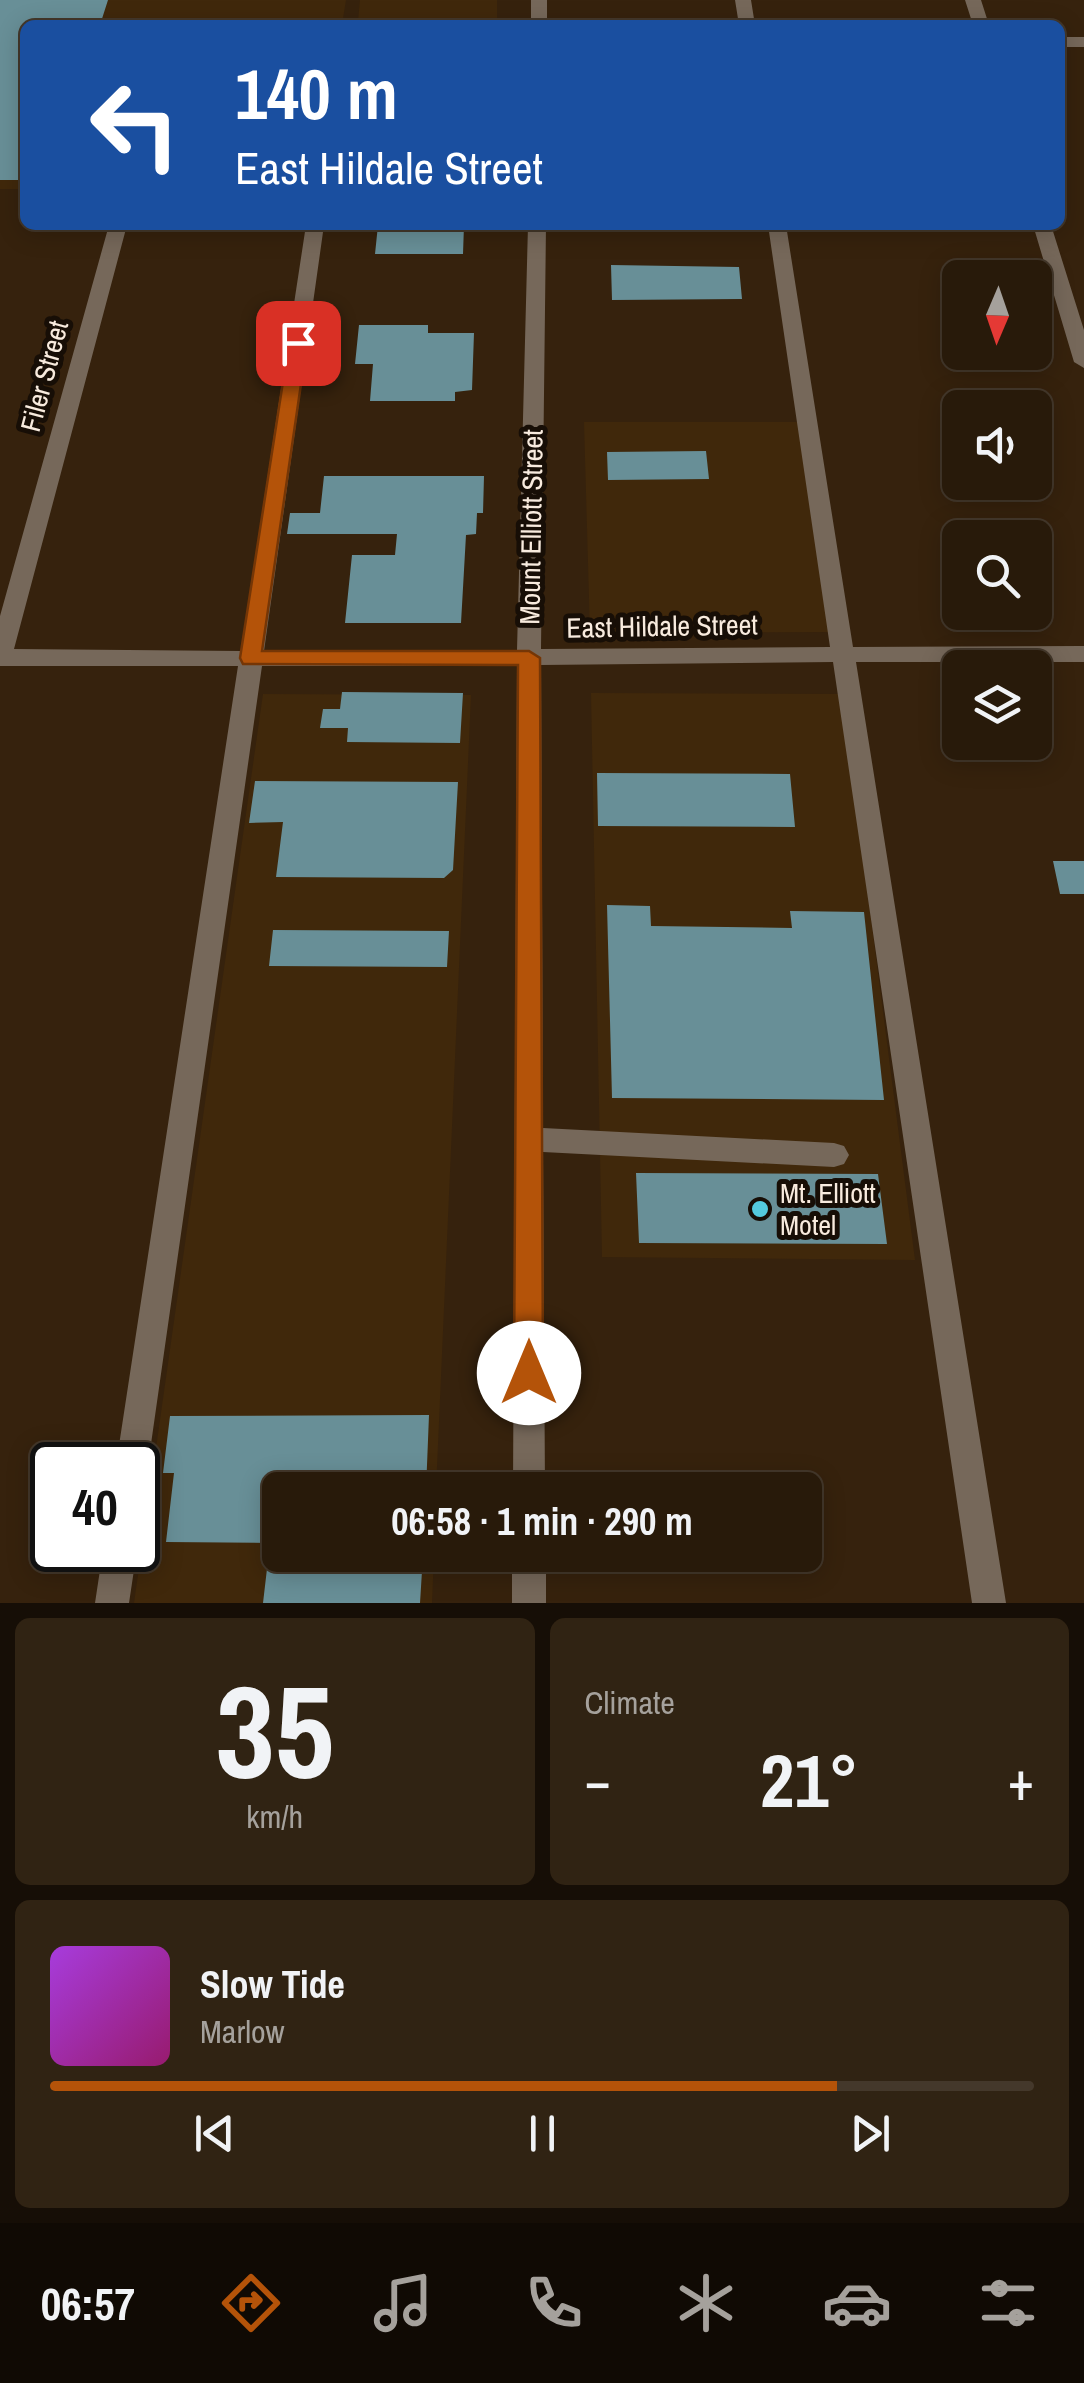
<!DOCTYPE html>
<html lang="en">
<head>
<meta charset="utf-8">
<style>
  body { margin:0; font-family:"Archivo Narrow",sans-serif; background:#302313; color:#f1f3f6; height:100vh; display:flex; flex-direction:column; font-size:38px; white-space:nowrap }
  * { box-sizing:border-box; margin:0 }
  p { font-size:32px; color:#a5a19c }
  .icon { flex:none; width:55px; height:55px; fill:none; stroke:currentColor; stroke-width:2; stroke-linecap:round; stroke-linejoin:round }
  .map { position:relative; height:1603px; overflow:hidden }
  .drawer { display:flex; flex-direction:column; gap:15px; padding:15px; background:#160e06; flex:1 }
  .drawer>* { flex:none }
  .hud { position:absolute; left:20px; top:20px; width:1045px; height:210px; border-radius:15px; box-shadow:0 5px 25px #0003,0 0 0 2px #44382b; background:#1a4fa0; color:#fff; overflow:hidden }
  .needle { width:65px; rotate:182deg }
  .tools { position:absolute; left:942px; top:260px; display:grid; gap:20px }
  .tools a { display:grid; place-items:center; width:110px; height:110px; border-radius:15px; background:#281a0a; box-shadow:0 5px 25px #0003,0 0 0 2px #44382b; font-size:50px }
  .speed { position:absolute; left:30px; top:1442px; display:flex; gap:20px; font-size:50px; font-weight:700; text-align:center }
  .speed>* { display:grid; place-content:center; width:130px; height:130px; border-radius:50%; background:#281a0a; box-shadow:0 5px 25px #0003,0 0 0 2px #44382b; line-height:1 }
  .speed .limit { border:5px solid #111; border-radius:15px; background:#fff; color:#111 }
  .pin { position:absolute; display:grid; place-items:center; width:85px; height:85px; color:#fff; margin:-42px; border-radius:20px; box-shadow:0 5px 15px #0006 }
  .me { position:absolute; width:110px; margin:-55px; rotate:0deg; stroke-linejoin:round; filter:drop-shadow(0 0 8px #0008) }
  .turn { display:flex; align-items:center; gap:35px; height:210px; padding:0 50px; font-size:45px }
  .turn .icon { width:130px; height:130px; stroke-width:2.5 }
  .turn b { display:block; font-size:70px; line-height:85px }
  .big { font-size:75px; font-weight:700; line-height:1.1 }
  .drawer .widget { flex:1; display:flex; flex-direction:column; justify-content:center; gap:15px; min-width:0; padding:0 35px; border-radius:15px; background:#302313 }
  .drawer .dial { align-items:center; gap:0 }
  .dial b { font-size:130px; line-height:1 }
  .song { display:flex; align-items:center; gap:30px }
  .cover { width:120px; height:120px; border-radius:15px; background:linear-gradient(135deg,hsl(280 70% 55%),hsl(320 70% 35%)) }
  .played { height:10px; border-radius:5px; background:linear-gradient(90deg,#b45309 80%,#44382b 80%) }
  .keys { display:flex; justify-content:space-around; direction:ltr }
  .heat { display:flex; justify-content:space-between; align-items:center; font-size:55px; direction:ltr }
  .drawer .tiles { flex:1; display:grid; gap:15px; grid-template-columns:1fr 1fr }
  .widget:last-child { grid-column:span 2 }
  .trip { position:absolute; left:262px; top:1472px; width:560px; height:100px; border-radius:15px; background:#281a0a; box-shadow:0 5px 25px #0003,0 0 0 2px #44382b; font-weight:700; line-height:100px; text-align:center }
  .tab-bar { display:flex; height:160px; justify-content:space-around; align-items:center; background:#100a04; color:#a5a19c }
  .tab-bar .icon { width:70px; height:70px }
  .tab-bar .current { color:#b45309 }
  .tab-bar b { font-size:45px; color:#f1f3f6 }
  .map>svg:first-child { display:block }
  .built { fill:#40280b }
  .building { fill:#688f97 }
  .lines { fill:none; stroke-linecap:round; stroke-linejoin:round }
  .minor { fill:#76685a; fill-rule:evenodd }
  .route { fill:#b45309; stroke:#753606; stroke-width:2.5 }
  .poi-dot { fill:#54cadd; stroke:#170e06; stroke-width:4 }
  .labels { text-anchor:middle; stroke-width:10; stroke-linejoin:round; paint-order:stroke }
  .street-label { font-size:28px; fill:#f8ebde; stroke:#170e06 }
  .poi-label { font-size:28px; fill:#f8ebde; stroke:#170e06; text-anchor:start }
</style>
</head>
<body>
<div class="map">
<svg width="1084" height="1603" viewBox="0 0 1084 1603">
  <rect width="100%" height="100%" fill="#36220d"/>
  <path class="built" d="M0,0H346L342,25H25V189H0Z
    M360,0H497V21H358Z
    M584,422H803L833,632L590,633Z
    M591,693L842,694L915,1260L602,1257Z
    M263,694L471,695L436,1490H280V1555H434L432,1603H134Z"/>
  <path class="building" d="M0,0H108L100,25H25V180H0Z
    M378,225H464L463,254H375Z
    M611,265L739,267L742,299L612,300Z
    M359,325H428V333H474L472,390L455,392V401H370L373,364H355Z
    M706,451L709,479L608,480L607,452Z
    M324,476H484L483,513H477L476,534L466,535L461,623H345L352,555H395L397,534H287L290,513H320Z
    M342,692L463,693L460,743L347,742L348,728H320L323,709H340Z
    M597,773L790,774L795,827L598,826Z
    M255,781L458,782L453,870L444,878L276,877L283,822L249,823Z
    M1053,861H1084V894H1060Z
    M607,905L650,906L651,926L792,928L790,911L864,912L884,1100L612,1098Z
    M273,930L449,931L447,967L269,966Z
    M636,1173L878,1174L887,1244L639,1243Z
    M429,1415L426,1490H280V1555H423L420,1603H263L270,1543L166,1542L174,1473H163L170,1416Z"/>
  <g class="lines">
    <path class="minor" d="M531,0H547V25H531Z
      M735,0H751L755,25H739Z
      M965,0H981L989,25H973Z
      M1060,37H1084V47H1060Z
      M109,225H127L14,649L241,651L306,225H324L264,651L517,650L528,225H546L541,649L830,647L768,225H786L853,647L1084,646V662H856L1006,1603H972L833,662L541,665L543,1128L834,1143L844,1146L849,1155L844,1164L834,1167L543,1152L545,1490H513L517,666H262L148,1465L144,1476L138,1478V1465H116L238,666H0V616Z
      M1033,225H1051L1084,330V368L1074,362Z
      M103,1550H137L129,1603H95Z
      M512,1555H546V1603H512Z"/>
  </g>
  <path class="route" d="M298,338L307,343L262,651H529L540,658L543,1373L539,1382L529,1386L519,1382L514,1373L518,665L243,664L240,658L289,343Z"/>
  <circle class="poi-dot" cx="760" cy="1209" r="10"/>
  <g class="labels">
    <g class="street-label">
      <text transform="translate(44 376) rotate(-75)" y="10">Filer Street</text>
      <text transform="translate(531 527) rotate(-89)" y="10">Mount Elliott Street</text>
      <text transform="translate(662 626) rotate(-1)" y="10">East Hildale Street</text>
    </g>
    <g class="poi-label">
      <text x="780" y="1203">Mt. Elliott<tspan x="780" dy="32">Motel</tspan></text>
    </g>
  </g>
</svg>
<div class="tools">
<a><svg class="needle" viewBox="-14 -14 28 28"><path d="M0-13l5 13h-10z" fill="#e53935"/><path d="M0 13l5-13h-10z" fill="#a5a19c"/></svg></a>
<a><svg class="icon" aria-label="sound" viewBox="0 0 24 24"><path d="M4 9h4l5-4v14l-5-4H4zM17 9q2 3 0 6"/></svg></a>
<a><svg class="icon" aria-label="search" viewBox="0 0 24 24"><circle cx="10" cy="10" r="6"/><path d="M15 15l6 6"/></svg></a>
<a><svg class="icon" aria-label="layers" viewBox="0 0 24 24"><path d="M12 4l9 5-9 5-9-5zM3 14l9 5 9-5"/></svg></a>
</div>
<div class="speed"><div class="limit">40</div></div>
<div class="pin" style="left:298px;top:343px;background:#d93025"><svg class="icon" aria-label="arrive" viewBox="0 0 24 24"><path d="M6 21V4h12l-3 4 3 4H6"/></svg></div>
<svg class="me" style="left:529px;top:1373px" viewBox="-20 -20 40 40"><circle r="19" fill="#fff"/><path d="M0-13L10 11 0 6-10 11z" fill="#b45309"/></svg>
<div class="trip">06:58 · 1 min · 290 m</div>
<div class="hud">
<div class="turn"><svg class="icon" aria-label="left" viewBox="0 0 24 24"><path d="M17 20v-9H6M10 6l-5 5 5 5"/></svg><div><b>140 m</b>East Hildale Street</div></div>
</div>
</div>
<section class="drawer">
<div class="tiles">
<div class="widget dial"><b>35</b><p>km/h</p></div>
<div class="widget"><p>Climate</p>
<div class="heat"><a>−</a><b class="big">21°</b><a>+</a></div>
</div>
<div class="widget">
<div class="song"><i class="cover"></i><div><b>Slow Tide</b><p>Marlow</p></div></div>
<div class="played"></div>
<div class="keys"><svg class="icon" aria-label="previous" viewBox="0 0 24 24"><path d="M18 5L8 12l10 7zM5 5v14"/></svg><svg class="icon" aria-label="pause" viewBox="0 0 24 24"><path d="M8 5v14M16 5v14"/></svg><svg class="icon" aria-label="next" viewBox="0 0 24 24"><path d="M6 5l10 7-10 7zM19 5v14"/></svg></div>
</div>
</div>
</section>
<nav class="tab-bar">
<b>06:57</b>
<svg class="icon current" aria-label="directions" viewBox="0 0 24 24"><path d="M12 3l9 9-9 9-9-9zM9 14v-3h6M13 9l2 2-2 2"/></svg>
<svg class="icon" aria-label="music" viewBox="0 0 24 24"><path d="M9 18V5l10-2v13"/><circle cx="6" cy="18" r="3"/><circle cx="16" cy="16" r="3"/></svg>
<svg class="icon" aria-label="phone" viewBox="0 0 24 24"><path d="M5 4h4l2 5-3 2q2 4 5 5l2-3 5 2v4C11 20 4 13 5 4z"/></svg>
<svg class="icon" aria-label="climate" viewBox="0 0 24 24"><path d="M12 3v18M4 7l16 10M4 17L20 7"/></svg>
<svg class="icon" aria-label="car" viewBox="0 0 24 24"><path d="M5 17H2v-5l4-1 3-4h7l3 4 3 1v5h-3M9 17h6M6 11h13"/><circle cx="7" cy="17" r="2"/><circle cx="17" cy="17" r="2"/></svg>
<svg class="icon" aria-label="filters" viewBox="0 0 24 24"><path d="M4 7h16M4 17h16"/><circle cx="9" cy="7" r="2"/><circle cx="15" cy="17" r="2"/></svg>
</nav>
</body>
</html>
